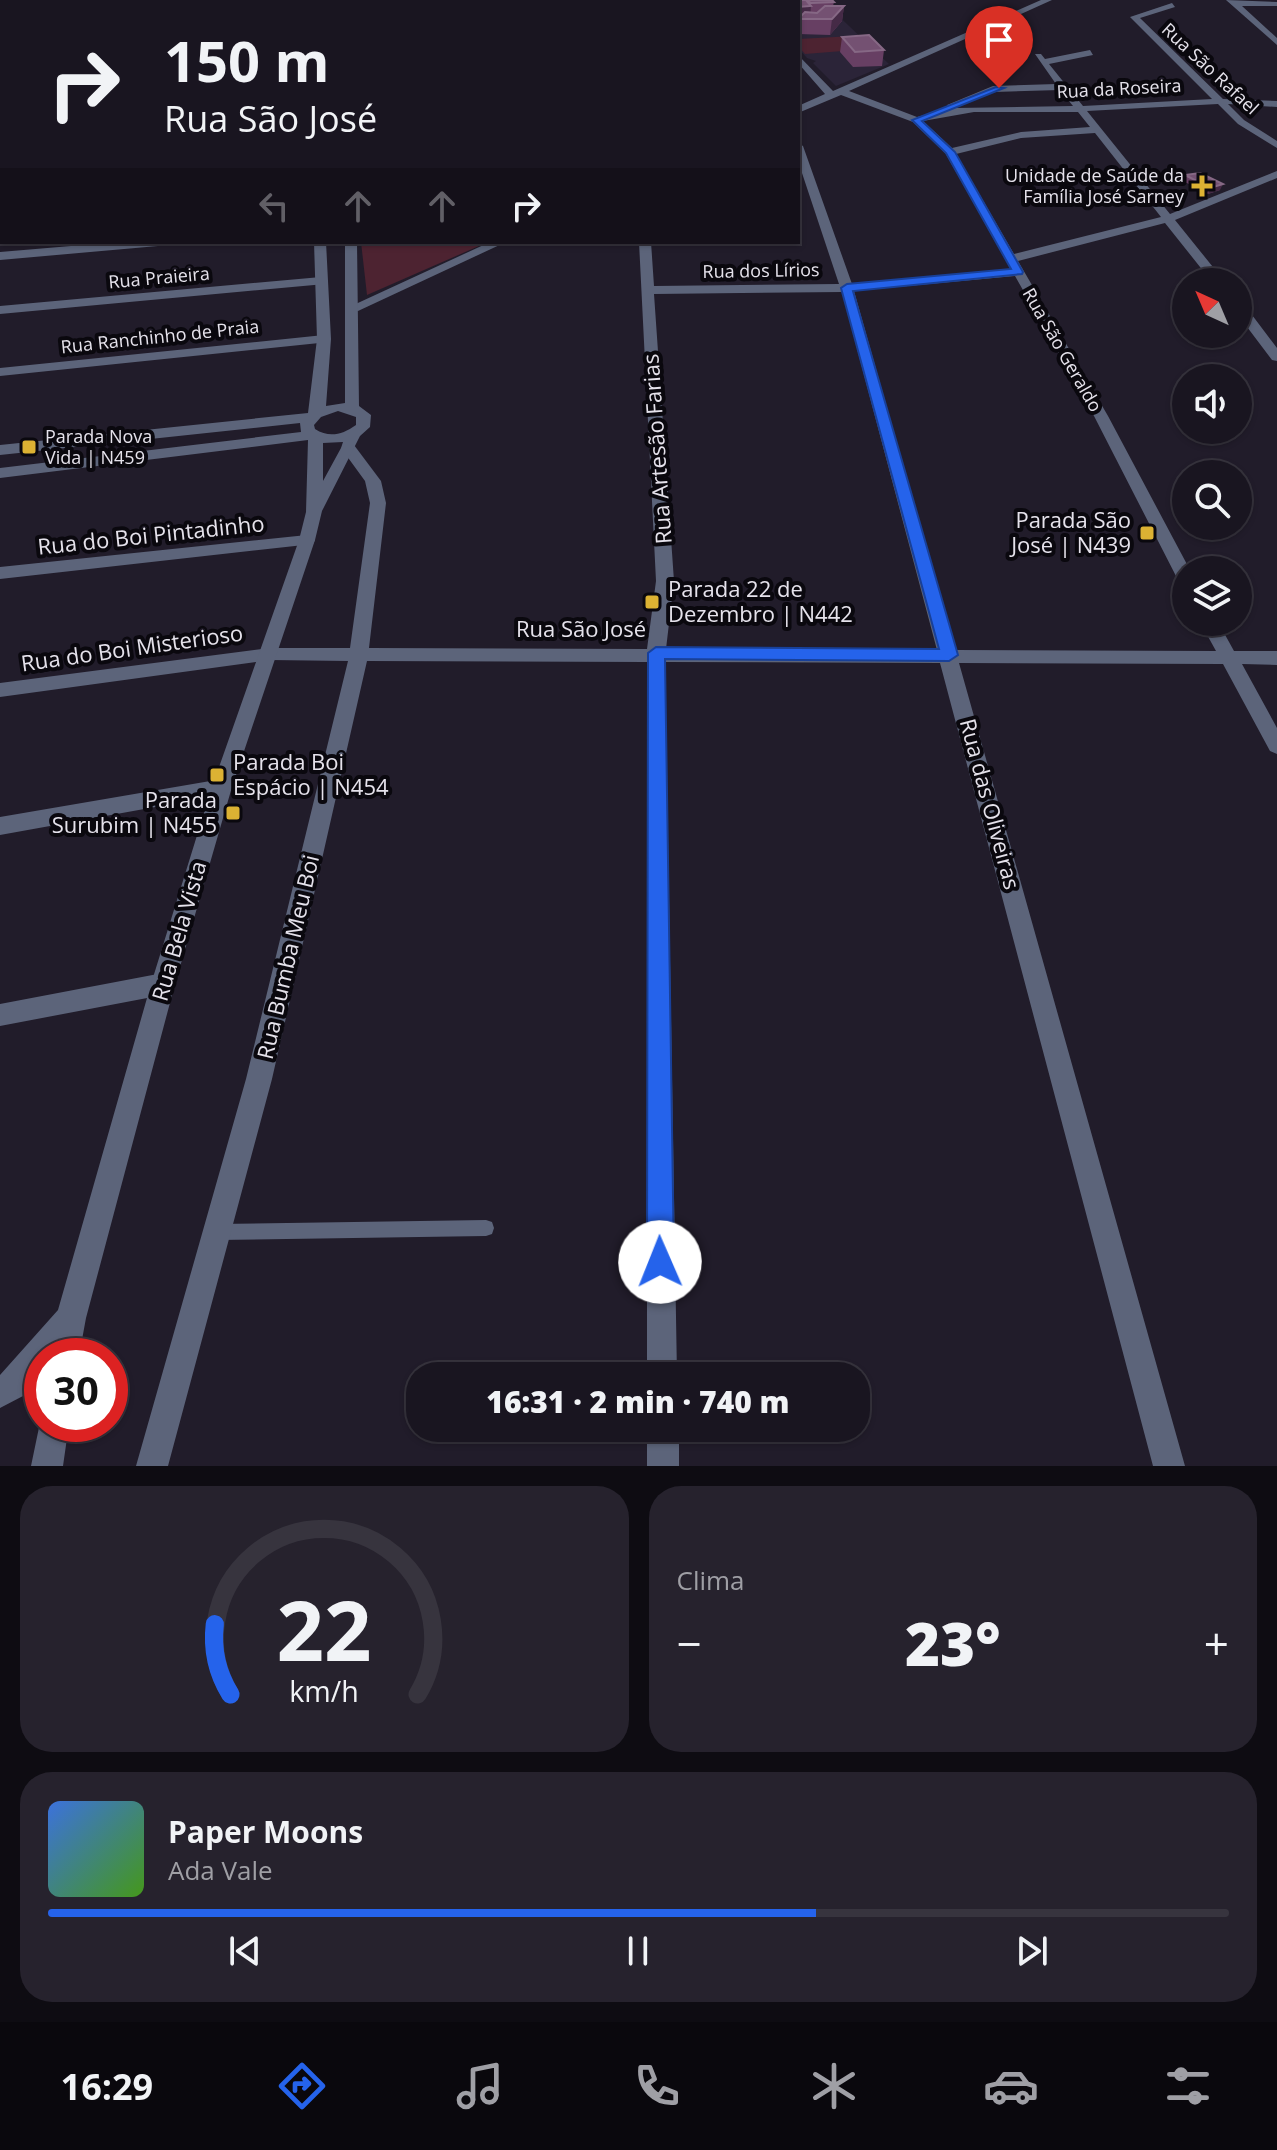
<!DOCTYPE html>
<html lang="pt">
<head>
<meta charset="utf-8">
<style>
  body { margin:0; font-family:"Open Sans",sans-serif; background:#26222d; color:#f1f3f6; height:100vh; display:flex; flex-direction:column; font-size:30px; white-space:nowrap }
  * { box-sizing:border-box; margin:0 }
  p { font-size:26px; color:#9f9fa5 }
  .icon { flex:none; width:44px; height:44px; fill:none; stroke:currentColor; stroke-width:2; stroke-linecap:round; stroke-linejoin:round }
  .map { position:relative; height:1466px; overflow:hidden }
  .panel { display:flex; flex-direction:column; gap:20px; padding:20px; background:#0e0c12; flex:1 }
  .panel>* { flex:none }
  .guide { position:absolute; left:0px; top:0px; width:800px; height:244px; box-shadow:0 2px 6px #0004,0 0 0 2px #37343e; background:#191520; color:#f1f3f6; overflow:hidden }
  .needle { width:52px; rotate:316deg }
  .controls { position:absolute; left:1172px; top:268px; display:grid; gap:16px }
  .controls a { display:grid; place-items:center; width:80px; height:80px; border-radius:50%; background:#191520; box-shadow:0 2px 6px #0004,0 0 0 2px #37343e; font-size:40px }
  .speed { position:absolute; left:24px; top:1338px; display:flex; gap:16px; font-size:40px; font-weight:700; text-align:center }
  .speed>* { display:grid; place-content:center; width:104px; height:104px; border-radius:50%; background:#191520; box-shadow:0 2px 6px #0004,0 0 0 2px #37343e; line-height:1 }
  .speed .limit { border:12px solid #d22; background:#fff; color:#111 }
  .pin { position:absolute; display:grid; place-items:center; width:68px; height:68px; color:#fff; margin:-82px -34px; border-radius:50% 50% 50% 0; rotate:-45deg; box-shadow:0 0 8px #0007 }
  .pin .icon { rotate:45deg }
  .me { position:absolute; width:88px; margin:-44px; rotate:359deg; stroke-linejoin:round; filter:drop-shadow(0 0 6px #0008) }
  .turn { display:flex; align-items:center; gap:28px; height:168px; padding:0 32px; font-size:36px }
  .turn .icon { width:104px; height:104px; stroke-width:2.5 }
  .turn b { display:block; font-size:56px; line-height:68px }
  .lanes { display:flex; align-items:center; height:76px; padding:0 32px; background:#0003; justify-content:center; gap:40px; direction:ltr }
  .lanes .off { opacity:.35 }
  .big { font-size:60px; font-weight:800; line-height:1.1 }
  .panel .tile { flex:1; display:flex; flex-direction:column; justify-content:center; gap:12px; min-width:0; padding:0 28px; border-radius:32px; background:#26222d }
  .panel .dial { align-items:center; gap:0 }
  .dial svg { height:208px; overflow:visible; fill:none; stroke:#37343e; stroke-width:7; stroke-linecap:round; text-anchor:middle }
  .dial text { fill:#f1f3f6; stroke:none }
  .song { display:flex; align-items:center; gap:24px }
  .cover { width:96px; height:96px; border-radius:12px; background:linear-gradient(135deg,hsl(220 70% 55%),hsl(100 70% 35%)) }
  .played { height:8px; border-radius:4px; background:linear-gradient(90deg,#2563eb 65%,#37343e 65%) }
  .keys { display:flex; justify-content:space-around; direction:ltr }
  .heat { display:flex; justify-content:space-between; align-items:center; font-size:44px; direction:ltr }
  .panel .tiles { flex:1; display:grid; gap:20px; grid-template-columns:1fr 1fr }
  .tile:last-child { grid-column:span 2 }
  .trip { position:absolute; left:406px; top:1362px; width:464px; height:80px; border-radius:32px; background:#191520; box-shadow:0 2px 6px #0004,0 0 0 2px #37343e; font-weight:800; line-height:80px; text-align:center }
  .tabs { display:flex; height:128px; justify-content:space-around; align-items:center; background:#0a080d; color:#9f9fa5 }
  .tabs .icon { width:56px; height:56px }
  .tabs .current { color:#2563eb }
  .tabs b { font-size:36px; color:#f1f3f6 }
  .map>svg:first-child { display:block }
  .built { fill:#2b2438 }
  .green { fill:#4d2331 }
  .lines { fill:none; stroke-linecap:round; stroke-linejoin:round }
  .service { fill:#5c647a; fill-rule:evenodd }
  .minor { fill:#5c647a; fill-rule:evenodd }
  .tertiary { fill:#5c647a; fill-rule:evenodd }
  .wall { fill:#673f63 }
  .shaded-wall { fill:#452a46 }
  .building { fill:#745172; stroke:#866885; stroke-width:2 }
  .route { fill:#2563eb; stroke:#184099; stroke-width:2 }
  .poi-dot { fill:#dcb233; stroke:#0a080e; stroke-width:3 }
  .labels { text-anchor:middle; stroke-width:8; stroke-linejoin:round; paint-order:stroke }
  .far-street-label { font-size:18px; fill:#e5e2eb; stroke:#0a080e }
  .far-poi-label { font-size:18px; fill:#e5e2eb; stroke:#0a080e; text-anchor:end }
  .street-label { font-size:22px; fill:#e5e2eb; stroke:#0a080e }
  .poi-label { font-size:22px; fill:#e5e2eb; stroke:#0a080e; text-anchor:end }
</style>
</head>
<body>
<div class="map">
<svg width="1277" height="1466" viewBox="0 0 1277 1466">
  <rect width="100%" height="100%" fill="#211c2a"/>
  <path class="built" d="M822,0L874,50L889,64L836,86L813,63L816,61L807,58L798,48V2H770Z"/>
  <path class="green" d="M854,36L868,49L805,54L798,46V39Z
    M361,242H488L367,295Z"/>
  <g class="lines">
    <path class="service" d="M486,1220L492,1222L494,1228L492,1234L486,1236L217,1240L211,1238L209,1232L211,1226L217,1224Z"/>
    <path class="minor" d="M73,0H81L72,2Z
      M306,0H327L328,1L303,2Z
      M426,0H434L435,2H427Z
      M504,0H512L513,2H505Z
      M583,0H591L592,2H584Z
      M694,0H736L691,2Z
      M1041,0H1052L849,91L917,117L948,109L947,105L993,86L1056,84L1035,54H1041L1045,59L1090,50L1093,55L1049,64L1083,106L1212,99L1130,17L1172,3L1175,7L1140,18L1223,99L1277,101V107L1228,104L1244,120L1277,141V148L1238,124L1218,104L1087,111L1170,214L1277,171V178L1175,220L1225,282H1212L1165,223L1018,261L1108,416L1190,570H1186V584L1177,578L1094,416L1015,276L854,291L955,650L1216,651L1200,622H1218L1234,651H1277V665L1242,664L1277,728V754L1270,751L1223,664L959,663L1185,1466H1153L940,663L665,662L677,1376H647V662L367,661L272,1079L168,1466H136L246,1079L348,661L270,660L0,697V683L270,648H350L370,503L365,481L341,448L349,443L354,445L381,481L386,503L369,648L647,649L656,581L639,242H651L654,286L839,284L798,161V143L803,146L852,284L1011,269L946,154L913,122L841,95L798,113V106L825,94L798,63V55L833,91ZM1060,90L1073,106L955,108L994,92ZM974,112H1078L1090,127L1021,132L952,148L923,121ZM1095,133L1161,217L1014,254L956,154L1021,138ZM842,292L937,650L666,649L674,581L654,294Z
      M1226,0L1277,2V6H1242L1277,38V45Z
      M0,81H2V87H0Z
      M0,112H2V118H0Z
      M0,145H2L0,152Z
      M0,162H2L0,173Z
      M0,208H2V214H0Z
      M118,242H164L158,246L0,260V252Z
      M490,242H506L358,311L347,308Z
      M321,277L327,281L325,284L0,314V306Z
      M1238,302L1243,303L1277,348V361L1272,360L1238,315Z
      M324,335L329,336V342L0,376V368Z
      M307,535L315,540L313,544L0,579V567Z
      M222,779L229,781L232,787L229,793L222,795L0,835V817Z
      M163,973L172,976L175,984L172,992L163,995L0,1026V1004Z
      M647,1428H679V1466H647Z"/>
    <path class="tertiary" d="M320,0H328V2H320Z
      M345,0H353V2H345Z
      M314,242H326L331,339L326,406L345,403V242H357L359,406L371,415L370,427L360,436L322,511L315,540L232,787L175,984L86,1318L79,1356H42V1374L23,1396L0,1408V1375L58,1310L151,984L212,787L299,540L306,512L308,440L0,478V468L301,432L300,423L0,455V445L308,413L317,339ZM338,411L356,417V425C342,435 329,438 315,429L314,425L321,417ZM343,442L341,448L323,481V443Z
      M42,1413V1424H69L63,1466H31Z"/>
  </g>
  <path class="wall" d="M779,0H832L834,2L833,6H844L842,21L830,35L798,34V2H779Z
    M842,37L884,50L882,66L853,67L840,52Z
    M2,52V81H0V53Z
    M1185,175L1220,190L1208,194L1183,181Z"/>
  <path class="shaded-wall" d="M811,6L810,19H798V7Z
    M844,6L842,21L830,35L832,19Z
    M1223,184L1220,190L1208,194L1210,188Z"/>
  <path class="building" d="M787,0H832L834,2L811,3L806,0L811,6L798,7V2H789Z
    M825,6H844L832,19H798L805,12L817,13Z
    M869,35L884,50L855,52L842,37Z
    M2,52V64H0V53Z
    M1200,173L1223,184L1210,188L1185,175Z"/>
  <path class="route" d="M996,87L1004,88L922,121L955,152L1023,272L1022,274L853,291L958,655L949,661L665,659L674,1262L670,1271L660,1275L651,1271L647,1262L648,653L656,647L939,649L841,288L847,284L1011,269L946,153L912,120Z"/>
  <g class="poi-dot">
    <path d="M1198 174h8v8h8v8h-8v8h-8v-8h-8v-8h8z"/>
    <rect x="21" y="439" width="16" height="16" rx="4"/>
    <rect x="1139" y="525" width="16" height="16" rx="4"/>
    <rect x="644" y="594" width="16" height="16" rx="4"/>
    <rect x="209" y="767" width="16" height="16" rx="4"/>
    <rect x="225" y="805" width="16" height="16" rx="4"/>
  </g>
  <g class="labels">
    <g class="far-street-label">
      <text transform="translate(1210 69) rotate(43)" y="6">Rua São Rafael</text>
      <text transform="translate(1119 89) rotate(-3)" y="6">Rua da Roseira</text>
      <text transform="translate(761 271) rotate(-1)" y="6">Rua dos Lírios</text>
      <text transform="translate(159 278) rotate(-5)" y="6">Rua Praieira</text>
      <text transform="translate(160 337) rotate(-6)" y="6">Rua Ranchinho de Praia</text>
      <text transform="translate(1062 350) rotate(60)" y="6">Rua São Geraldo</text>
    </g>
    <g class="far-poi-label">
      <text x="1184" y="182">Unidade de Saúde da<tspan x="1184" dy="21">Família José Sarney</tspan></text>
      <text x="45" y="443" text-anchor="start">Parada Nova<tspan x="45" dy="21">Vida | N459</tspan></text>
    </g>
    <g class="street-label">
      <text transform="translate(657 449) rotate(-94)" y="8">Rua Artesão Farias</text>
      <text transform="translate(151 535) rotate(-6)" y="8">Rua do Boi Pintadinho</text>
      <text x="581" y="637">Rua São José</text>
      <text transform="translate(132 648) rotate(-8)" y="8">Rua do Boi Misterioso</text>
      <text transform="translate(990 804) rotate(75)" y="8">Rua das Oliveiras</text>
      <text transform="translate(179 931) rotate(-74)" y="8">Rua Bela Vista</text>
      <text transform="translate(288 957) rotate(-77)" y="8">Rua Bumba Meu Boi</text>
    </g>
    <g class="poi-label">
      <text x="1131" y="528">Parada São<tspan x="1131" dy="25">José | N439</tspan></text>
      <text x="668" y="597" text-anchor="start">Parada 22 de<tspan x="668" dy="25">Dezembro | N442</tspan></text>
      <text x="233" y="770" text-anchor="start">Parada Boi<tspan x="233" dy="25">Espácio | N454</tspan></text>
      <text x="217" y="808">Parada<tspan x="217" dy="25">Surubim | N455</tspan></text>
    </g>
  </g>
</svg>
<div class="controls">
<a><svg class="needle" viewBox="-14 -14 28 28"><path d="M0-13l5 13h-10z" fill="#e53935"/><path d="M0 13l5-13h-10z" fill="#9f9fa5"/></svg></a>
<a><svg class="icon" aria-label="sound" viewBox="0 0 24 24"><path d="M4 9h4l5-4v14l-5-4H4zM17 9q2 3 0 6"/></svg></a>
<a><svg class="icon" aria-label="search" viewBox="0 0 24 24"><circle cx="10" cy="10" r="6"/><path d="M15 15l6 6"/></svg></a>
<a><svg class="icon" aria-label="layers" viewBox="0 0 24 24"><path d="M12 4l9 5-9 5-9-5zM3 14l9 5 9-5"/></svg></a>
</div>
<div class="speed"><div class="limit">30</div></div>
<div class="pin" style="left:999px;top:88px;background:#d93025"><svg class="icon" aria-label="arrive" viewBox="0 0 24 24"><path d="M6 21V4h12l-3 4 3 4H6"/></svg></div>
<svg class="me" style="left:660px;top:1262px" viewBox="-20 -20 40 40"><circle r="19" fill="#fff"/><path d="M0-13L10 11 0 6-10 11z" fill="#2563eb"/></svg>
<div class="trip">16:31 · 2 min · 740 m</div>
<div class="guide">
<div class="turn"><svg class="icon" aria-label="right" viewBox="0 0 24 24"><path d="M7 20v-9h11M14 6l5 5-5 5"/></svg><div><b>150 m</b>Rua São José</div></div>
<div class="lanes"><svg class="icon off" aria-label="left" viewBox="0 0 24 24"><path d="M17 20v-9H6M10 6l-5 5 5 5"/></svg><svg class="icon off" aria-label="ahead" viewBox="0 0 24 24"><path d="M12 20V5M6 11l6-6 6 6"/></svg><svg class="icon off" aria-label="ahead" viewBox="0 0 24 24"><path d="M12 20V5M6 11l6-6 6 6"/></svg><svg class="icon" aria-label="right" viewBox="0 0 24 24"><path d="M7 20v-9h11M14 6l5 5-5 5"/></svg></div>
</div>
</div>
<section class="panel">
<div class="tiles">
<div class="tile dial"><svg viewBox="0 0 100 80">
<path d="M14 69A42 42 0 1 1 86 69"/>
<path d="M14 69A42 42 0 0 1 8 42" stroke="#2563eb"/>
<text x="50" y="56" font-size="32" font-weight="700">22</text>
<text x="50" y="72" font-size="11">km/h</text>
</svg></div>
<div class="tile"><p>Clima</p>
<div class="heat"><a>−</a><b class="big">23°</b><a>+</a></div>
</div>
<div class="tile">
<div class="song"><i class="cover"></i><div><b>Paper Moons</b><p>Ada Vale</p></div></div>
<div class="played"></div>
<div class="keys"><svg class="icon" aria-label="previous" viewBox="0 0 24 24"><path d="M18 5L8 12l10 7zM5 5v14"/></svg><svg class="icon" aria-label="pause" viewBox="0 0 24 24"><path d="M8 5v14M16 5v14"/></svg><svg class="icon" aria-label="next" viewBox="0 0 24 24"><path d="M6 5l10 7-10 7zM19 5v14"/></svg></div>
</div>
</div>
</section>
<nav class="tabs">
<b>16:29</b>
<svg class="icon current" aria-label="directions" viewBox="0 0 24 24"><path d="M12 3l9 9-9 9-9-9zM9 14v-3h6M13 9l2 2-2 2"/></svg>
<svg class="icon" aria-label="music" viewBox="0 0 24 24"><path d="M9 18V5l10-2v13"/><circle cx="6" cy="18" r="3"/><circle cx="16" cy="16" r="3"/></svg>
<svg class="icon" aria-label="phone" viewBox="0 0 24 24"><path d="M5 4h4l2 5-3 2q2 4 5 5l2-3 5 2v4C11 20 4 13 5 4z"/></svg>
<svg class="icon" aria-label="climate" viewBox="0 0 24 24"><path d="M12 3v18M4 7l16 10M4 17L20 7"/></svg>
<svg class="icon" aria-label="car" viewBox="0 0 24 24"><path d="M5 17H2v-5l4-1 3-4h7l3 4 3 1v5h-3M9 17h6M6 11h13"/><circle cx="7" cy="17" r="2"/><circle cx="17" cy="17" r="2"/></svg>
<svg class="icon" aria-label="filters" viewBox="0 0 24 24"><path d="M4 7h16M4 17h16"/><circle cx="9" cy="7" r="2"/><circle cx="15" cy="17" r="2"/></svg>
</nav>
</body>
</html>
